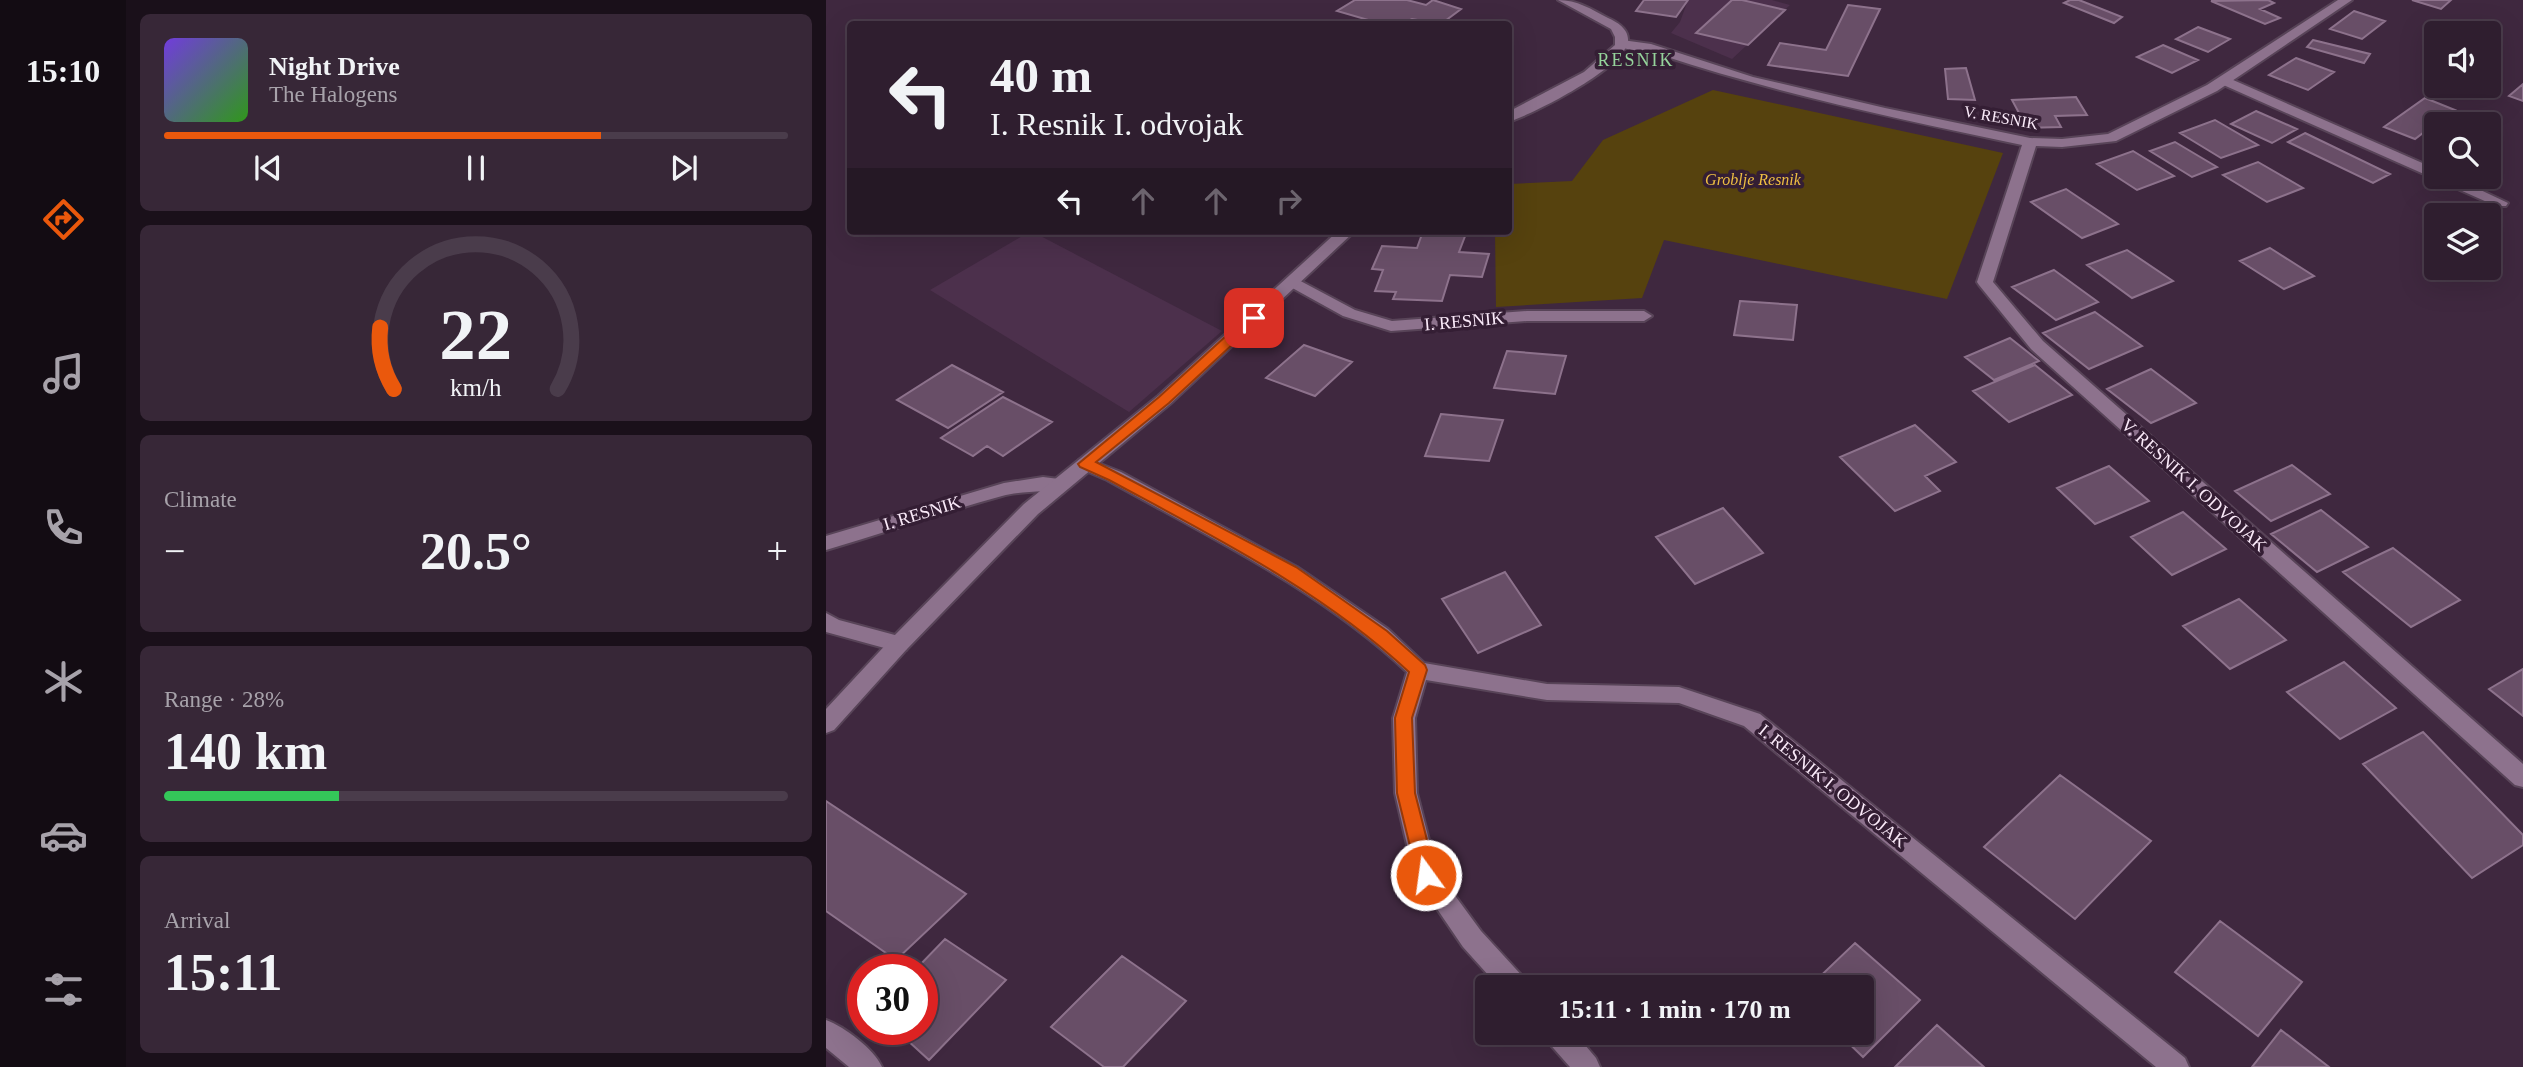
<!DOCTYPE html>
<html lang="en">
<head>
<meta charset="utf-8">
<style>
  body { margin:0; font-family:Georgia,serif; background:#372737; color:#f1f3f6; height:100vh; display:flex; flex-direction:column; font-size:26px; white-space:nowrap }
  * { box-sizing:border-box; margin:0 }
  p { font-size:23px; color:#a7a2aa }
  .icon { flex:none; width:38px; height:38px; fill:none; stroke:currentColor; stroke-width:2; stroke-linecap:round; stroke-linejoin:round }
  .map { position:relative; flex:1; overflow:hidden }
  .sheet { display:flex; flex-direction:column; gap:14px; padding:14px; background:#1a101a; width:700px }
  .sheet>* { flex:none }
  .top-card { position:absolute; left:21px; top:21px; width:665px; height:214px; border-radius:7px; box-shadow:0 7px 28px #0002,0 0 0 2px #4a3c4b; background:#2f1e2f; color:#f1f3f6; overflow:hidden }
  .fabs { position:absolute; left:1598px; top:21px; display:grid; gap:14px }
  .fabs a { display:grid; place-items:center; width:77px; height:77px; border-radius:7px; background:#2f1e2f; box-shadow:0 7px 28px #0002,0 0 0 2px #4a3c4b; font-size:35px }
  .speed { position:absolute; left:21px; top:954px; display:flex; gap:14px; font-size:35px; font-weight:700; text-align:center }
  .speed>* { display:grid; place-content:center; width:91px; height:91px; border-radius:50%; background:#2f1e2f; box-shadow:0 7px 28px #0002,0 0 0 2px #4a3c4b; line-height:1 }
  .speed .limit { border:10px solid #d22; background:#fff; color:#111 }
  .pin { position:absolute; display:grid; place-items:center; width:60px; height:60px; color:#fff; margin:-30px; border-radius:14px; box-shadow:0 4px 10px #0006 }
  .me { position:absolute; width:77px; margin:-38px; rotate:346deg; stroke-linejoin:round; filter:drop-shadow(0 0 5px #0008) }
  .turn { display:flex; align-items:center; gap:24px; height:147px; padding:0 28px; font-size:32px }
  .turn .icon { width:91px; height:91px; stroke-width:2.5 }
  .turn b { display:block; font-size:49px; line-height:60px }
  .lanes { display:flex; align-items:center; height:66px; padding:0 28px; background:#0003; justify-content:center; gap:35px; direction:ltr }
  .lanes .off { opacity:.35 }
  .big { font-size:52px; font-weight:700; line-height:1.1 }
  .sheet .card { flex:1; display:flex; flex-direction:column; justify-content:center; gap:10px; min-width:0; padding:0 24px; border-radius:10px; background:#372737 }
  .sheet .dial { align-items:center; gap:0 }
  .dial svg { height:182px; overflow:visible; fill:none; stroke:#4a3c4b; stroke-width:7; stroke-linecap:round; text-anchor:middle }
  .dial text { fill:#f1f3f6; stroke:none }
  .song { display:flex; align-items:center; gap:21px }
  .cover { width:84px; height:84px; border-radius:10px; background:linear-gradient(135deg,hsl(260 70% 55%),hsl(110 70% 35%)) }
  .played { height:7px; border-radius:4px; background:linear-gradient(90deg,#ea580c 70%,#4a3c4b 70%) }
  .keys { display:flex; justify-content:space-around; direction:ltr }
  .heat { display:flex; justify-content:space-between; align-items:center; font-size:38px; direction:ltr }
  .charge { height:10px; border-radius:5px; background:linear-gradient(90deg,#34c759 28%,#4a3c4b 0) }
  .trip { position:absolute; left:649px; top:975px; width:399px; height:70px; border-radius:7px; background:#2f1e2f; box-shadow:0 7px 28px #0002,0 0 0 2px #4a3c4b; font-weight:700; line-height:70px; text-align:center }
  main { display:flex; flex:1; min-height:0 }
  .tab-bar { display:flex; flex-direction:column; width:126px; justify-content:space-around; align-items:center; background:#130c13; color:#a7a2aa }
  .tab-bar .icon { width:49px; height:49px }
  .tab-bar .current { color:#ea580c }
  .tab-bar b { font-size:32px; color:#f1f3f6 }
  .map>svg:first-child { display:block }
  .built { fill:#4c304c }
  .green { fill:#56420e }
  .building { fill:#684e67; stroke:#8d728c; stroke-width:2 }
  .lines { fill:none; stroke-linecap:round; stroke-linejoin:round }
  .service-casing { stroke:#584458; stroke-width:4 }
  .minor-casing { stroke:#584458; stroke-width:4 }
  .tertiary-casing { stroke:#584458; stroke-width:4 }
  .service { fill:#8d728d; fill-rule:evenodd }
  .minor { fill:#8d728d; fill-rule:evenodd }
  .tertiary { fill:#8d728d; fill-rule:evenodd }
  .route { fill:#ea580c; stroke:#983908; stroke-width:2 }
  .labels { text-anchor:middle; stroke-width:7; stroke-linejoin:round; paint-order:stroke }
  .far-street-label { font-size:16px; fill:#faeaf9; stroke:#341e34 }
  .far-park-label { font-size:16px; font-style:italic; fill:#eebe42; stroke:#341e34 }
  .far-quarter-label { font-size:18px; letter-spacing:2px; fill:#95d39b; stroke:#341e34 }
  .street-label { font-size:18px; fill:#faeaf9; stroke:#341e34 }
</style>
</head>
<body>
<main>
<nav class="tab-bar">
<b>15:10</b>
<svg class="icon current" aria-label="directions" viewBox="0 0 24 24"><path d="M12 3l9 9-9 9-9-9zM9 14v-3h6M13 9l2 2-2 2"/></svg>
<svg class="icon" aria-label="music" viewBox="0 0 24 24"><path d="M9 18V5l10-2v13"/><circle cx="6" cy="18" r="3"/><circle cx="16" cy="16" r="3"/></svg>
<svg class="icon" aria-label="phone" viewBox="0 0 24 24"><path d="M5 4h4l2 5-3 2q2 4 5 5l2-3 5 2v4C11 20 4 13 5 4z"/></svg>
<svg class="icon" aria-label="climate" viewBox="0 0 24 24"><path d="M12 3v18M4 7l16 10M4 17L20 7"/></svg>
<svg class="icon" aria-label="car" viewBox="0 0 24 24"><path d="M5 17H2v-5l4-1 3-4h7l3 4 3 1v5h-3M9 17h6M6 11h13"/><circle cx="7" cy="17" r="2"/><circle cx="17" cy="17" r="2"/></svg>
<svg class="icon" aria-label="filters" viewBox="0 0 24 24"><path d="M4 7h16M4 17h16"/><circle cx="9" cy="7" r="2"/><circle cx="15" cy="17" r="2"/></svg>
</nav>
<section class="sheet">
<div class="card">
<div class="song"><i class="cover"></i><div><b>Night Drive</b><p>The Halogens</p></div></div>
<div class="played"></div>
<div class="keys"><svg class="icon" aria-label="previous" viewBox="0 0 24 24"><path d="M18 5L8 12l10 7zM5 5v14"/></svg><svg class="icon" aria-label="pause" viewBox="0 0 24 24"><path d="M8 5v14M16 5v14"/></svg><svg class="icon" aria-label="next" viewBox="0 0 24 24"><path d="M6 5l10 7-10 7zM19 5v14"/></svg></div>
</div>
<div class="card dial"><svg viewBox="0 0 100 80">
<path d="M14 69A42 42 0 1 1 86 69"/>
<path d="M14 69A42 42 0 0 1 8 42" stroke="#ea580c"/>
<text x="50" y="56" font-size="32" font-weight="700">22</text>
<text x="50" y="72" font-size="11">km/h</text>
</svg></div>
<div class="card"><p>Climate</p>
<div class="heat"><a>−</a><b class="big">20.5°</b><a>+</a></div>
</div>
<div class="card"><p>Range · 28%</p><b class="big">140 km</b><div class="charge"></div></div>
<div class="card"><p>Arrival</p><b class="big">15:11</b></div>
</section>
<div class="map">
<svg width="1697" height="1067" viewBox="0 0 1697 1067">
  <rect width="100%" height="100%" fill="#3f283f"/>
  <path class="built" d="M862,0H946L964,5L906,59L845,33L854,22Z
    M205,231L396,331L303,412L104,290Z"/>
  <path class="green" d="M887,90L1177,153L1121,299L838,240L816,298L670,307L669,231H682L683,184L746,181L777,140Z"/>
  <path class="building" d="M529,0H581L600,5L607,0L635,9L615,24L586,19L576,24H556L511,11Z
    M818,0H862L850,17L810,11Z
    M906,0H916L959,10L922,45L870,33Z
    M1244,0H1253L1296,17L1288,23L1238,3Z
    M1442,0L1448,3L1434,9L1454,18L1439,24L1385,1Z
    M1586,0H1625L1615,9Z
    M1022,5L1054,9L1022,76L942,65L954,43L1000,50Z
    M1528,11L1559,21L1536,39L1504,29Z
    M1372,27L1404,39L1382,52L1350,39Z
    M1487,40L1544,54L1538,63L1481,47Z
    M1337,45L1372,60L1346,73L1311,57Z
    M1470,58L1508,72L1482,90L1443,75Z
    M1140,68L1149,100L1122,99L1119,69Z
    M1697,84V101L1683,96Z
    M1250,97L1261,115L1229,116L1235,127L1201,128L1186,100Z
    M1599,98L1629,110L1611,123L1613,124H1610V138L1597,133L1589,139L1558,127Z
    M1430,111L1471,129L1446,143L1405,124Z
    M1389,120L1432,145L1395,158L1354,133Z
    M1479,133L1564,174L1547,183L1462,142Z
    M1349,142L1391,167L1366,177L1324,151Z
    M1307,151L1348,176L1311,190L1271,164Z
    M1432,162L1477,188L1441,202L1397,175Z
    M1240,189L1292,224L1256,238L1205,202Z
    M588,231H641L633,252L663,254L656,277L624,275L616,301L567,299L570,292L549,291L557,270L546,269L556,246L591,248L596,234H587Z
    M1444,248L1488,276L1458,289L1414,261Z
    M1301,250L1347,281L1306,298L1261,265Z
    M1228,270L1272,302L1230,320L1186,287Z
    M914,301L971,305L967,340L908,335Z
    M1269,312L1316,346L1263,369L1217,333Z
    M1184,338L1213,361L1168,380L1139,357Z
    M478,345L526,362L489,396L440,378Z
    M681,351L740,356L729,394L668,388Z
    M126,365L177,392L122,428L71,400Z
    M1209,365L1246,395L1183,422L1147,391Z
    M1325,369L1370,403L1325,423L1281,389Z
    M177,397L226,422L177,456L161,446L147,456L115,438Z
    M615,414L677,420L663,461L599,456Z
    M1089,425L1130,462L1099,476L1114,491L1069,511L1014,457Z
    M1466,465L1504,494L1445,521L1409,491Z
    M1283,466L1323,501L1269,524L1231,488Z
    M897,508L937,553L869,584L830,537Z
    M1495,510L1542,547L1491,572L1445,534Z
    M1357,512L1400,549L1346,575L1305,537Z
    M1567,548L1634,600L1585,627L1517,572Z
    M679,572L715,625L652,653L616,599Z
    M1413,599L1460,640L1404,669L1357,626Z
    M1518,662L1570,708L1514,739L1461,692Z
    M1697,669V716L1663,689Z
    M1597,732L1697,835V845L1646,878L1537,764Z
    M1234,775L1325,841L1249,919L1158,847Z
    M0,801L140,894L70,960L0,911Z
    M1394,921L1476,982L1432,1036L1349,972Z
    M119,939L180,980L103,1060L69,1029H96V970H89Z
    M1029,943L1094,1000L1037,1057L1011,1032H1036V987H983Z
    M296,956L360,1001L297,1067H278L225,1027Z
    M1111,1025L1158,1067H1069Z
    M1455,1030L1503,1067H1426Z"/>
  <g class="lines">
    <defs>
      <path id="service" d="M1398,76L1610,169V177H1627L1682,203L1680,206H1670L1393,83L1391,80Z"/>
      <path id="minor" d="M1512,0H1526L1391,91L1290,141L1236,147L1210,146L1167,282L1217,341L1697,764V787L1689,785L1205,349L1153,285L1151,282L1196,145C1074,119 953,94 835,55C822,51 800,52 790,44L796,40L825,44L927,77L1059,108L1204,138L1236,139L1282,134L1381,85Z
        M467,277L529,310L566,321L701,311H818L826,316L818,321H701L565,331L517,316L461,285L459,282Z
        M259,458L295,472L471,567L562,629L598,663L721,684L853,687L934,714L1359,1058L1363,1067H1330L918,726L853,703L721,700L600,680L589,718L591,793L611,871L655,931L699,979L703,987H673L637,947L588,875L569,793L567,718L581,672C494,590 385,538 281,480L253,468L250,464L253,460Z
        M217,477L241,480L243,484L241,488C223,493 197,490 176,496C117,512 59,533 0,550V536L178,483Z
        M0,613L13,620L80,638L83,644L80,650L73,652L0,632Z
        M0,1020C19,1027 48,1049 56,1067H23L0,1048Z
        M717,1032H748L770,1058L774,1067H744L721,1041Z"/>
      <path id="tertiary" d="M732,0C751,0 765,9 782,18C791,22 803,29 802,41C800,67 706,115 682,122V112L758,72L789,45V37L785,29Z
        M512,231H529L344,404L212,514L80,650L8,730L0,733V709L66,638L198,504L332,396Z"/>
    </defs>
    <use href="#service" class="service-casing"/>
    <use href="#minor" class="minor-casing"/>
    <use href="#tertiary" class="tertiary-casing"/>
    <use href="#service" class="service"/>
    <use href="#minor" class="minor"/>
    <use href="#tertiary" class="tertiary"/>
  </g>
  <path class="route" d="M428,314L435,318L433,320L343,403L270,462L470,567L561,631L599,665L601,670L586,718L589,793L610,875L607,881L600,883L593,881L591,875L571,793L569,718L583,672C495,590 388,537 283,480L254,467L252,464L333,397L423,315Z"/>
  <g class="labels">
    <g class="far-street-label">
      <text transform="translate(1175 117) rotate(10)" y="6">V. RESNIK</text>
    </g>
    <g class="far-park-label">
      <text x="927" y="185">Groblje Resnik</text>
    </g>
    <g class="far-quarter-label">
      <text x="810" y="66">RESNIK</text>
    </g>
    <g class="street-label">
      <text transform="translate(638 321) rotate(-5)" y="6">I. RESNIK</text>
      <text transform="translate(1368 485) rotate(42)" y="6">V. RESNIK I. ODVOJAK</text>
      <text transform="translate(96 513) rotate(-17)" y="6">I. RESNIK</text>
      <text transform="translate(1007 786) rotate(39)" y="6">I. RESNIK I. ODVOJAK</text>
    </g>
  </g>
</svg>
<div class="fabs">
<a><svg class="icon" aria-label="sound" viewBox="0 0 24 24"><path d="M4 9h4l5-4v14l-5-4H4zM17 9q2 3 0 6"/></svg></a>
<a><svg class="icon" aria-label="search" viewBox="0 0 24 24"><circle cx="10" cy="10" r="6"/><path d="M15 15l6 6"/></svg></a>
<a><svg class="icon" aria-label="layers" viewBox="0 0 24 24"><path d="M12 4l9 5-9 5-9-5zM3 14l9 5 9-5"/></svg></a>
</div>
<div class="speed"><div class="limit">30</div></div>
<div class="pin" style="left:428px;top:318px;background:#d93025"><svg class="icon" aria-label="arrive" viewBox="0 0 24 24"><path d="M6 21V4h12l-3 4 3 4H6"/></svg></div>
<svg class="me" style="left:600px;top:875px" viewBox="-20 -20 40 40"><circle r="17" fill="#ea580c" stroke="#fff" stroke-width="3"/><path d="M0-11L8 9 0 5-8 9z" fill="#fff"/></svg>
<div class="trip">15:11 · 1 min · 170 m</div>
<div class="top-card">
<div class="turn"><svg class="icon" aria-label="left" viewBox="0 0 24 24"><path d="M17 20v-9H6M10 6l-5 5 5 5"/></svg><div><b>40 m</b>I. Resnik I. odvojak</div></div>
<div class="lanes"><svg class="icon" aria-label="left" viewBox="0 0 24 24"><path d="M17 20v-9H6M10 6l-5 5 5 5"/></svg><svg class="icon off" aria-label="ahead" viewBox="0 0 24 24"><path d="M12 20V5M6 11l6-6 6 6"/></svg><svg class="icon off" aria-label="ahead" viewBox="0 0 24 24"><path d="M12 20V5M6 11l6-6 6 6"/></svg><svg class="icon off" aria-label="right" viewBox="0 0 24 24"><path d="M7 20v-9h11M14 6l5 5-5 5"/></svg></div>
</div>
</div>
</main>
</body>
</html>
